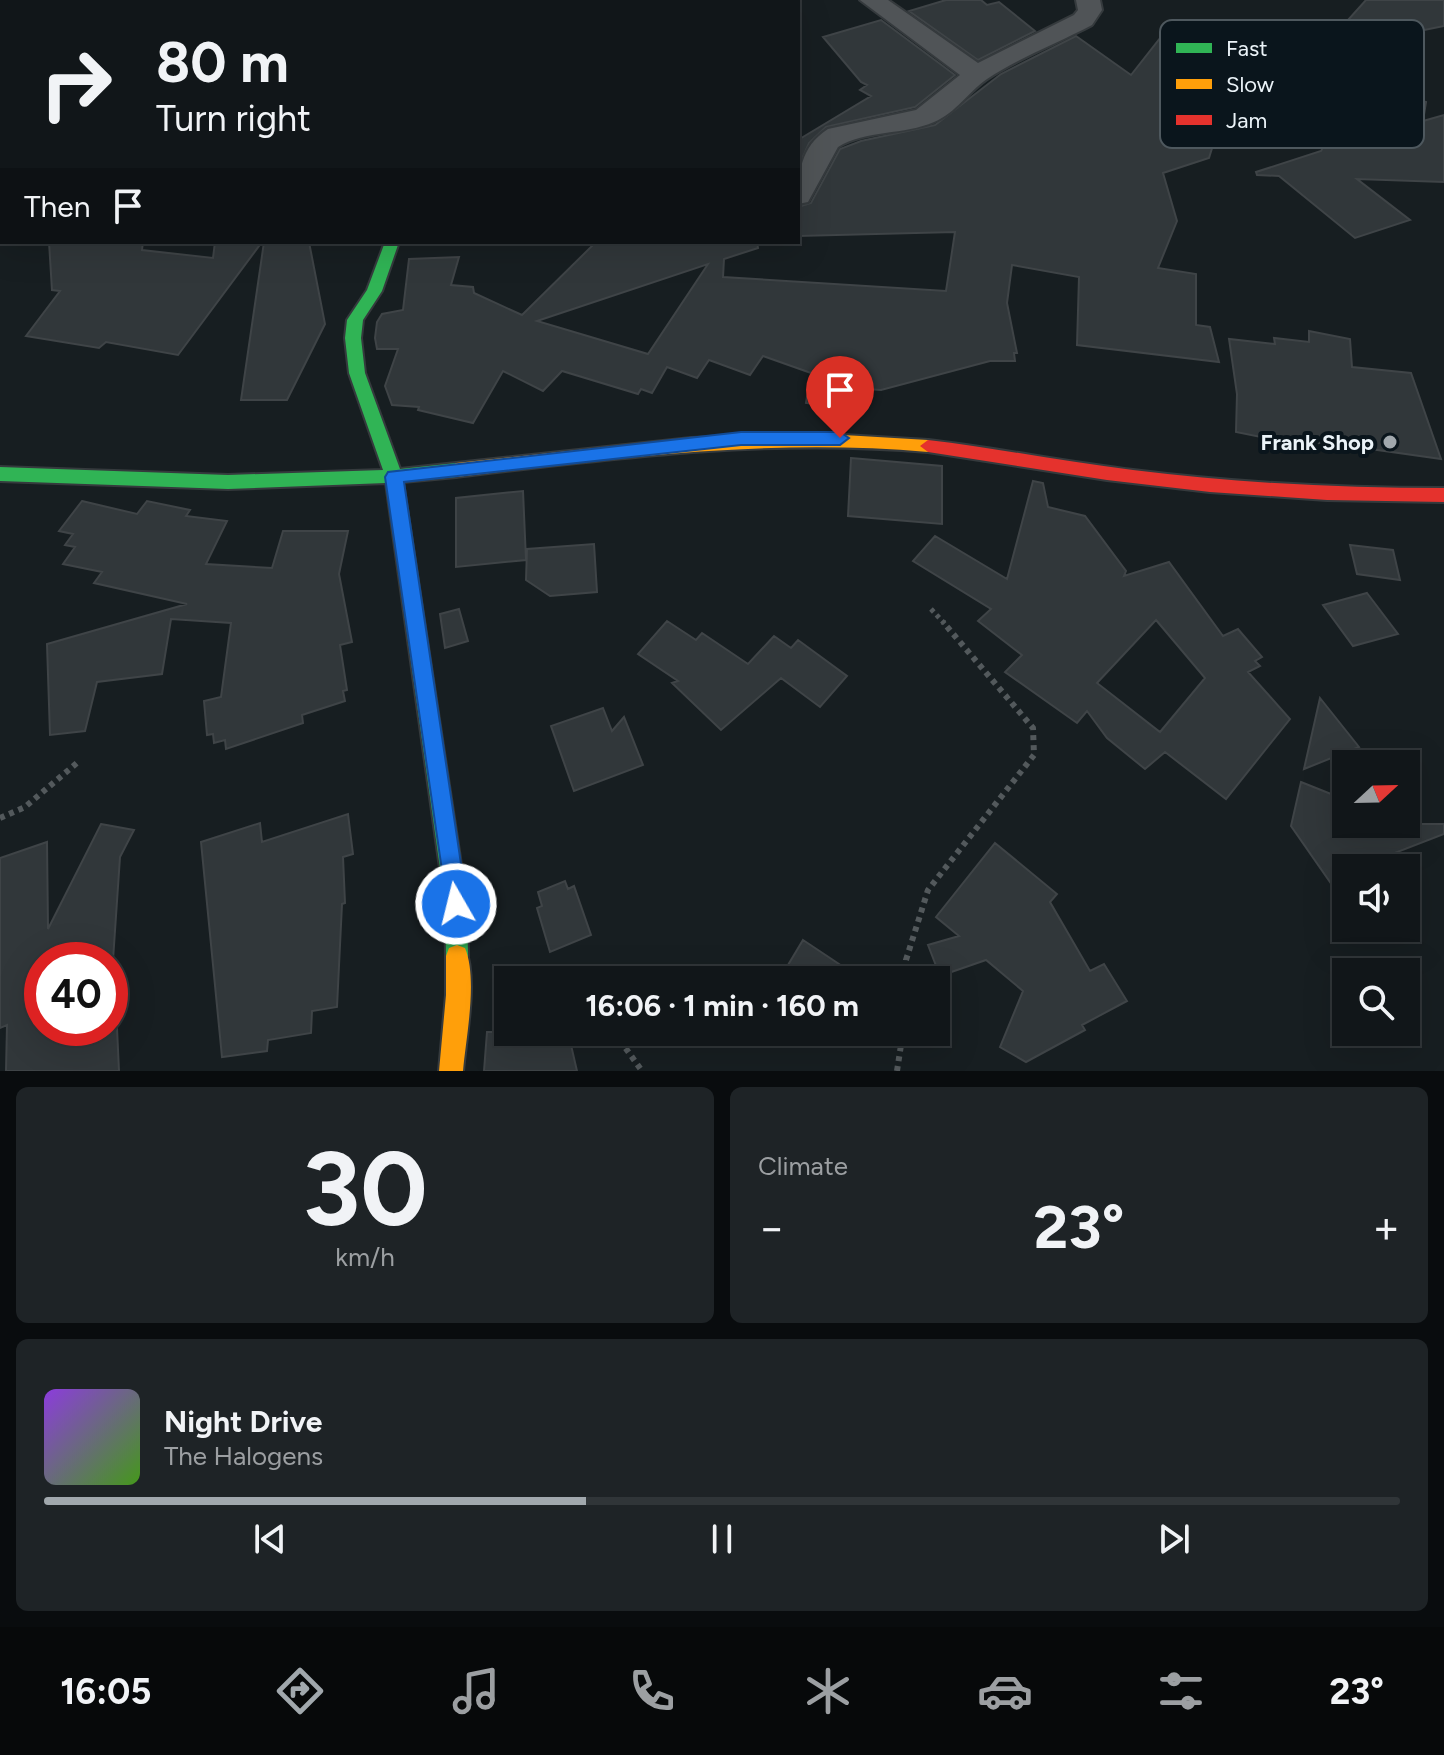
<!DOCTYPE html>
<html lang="en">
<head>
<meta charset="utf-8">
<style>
  body { margin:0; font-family:Figtree,sans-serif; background:#1e2326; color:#f1f3f6; height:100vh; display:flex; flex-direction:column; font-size:30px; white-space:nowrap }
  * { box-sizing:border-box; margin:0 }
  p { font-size:26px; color:#9c9fa2 }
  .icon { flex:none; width:44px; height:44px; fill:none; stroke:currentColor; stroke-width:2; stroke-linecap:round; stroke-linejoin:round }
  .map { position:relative; height:1071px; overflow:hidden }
  .side { display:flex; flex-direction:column; gap:16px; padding:16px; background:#090c0e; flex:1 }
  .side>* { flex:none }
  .hud { position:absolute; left:0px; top:0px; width:800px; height:244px; box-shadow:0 8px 32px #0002,0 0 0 2px #303538; background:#111619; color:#f1f3f6; overflow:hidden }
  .needle { width:52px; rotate:68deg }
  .buttons { position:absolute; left:1332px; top:750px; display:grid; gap:16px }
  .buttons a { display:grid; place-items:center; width:88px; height:88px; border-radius:0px; background:#111619; box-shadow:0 8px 32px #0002,0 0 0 2px #303538; font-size:40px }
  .speed { position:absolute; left:24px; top:942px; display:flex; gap:16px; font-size:40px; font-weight:700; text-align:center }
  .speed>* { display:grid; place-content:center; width:104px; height:104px; border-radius:50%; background:#111619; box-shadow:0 8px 32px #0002,0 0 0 2px #303538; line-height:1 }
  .speed .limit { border:12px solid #d22; background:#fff; color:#111 }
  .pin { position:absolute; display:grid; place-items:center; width:68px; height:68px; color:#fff; margin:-82px -34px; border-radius:50% 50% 50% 0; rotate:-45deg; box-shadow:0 0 8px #0007 }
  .pin .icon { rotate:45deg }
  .me { position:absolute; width:88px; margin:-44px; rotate:352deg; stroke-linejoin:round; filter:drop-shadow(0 0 6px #0008) }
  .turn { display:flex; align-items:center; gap:28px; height:168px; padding:0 24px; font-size:36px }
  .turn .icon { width:104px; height:104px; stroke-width:2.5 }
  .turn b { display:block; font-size:56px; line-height:68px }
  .then { display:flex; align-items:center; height:76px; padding:0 24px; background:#0003; gap:16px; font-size:30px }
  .big { font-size:60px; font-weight:700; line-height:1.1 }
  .side .card { flex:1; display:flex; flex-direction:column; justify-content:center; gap:12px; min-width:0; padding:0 28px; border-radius:12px; background:#1e2326 }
  .side .dial { align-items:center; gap:0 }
  .dial b { font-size:104px; line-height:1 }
  .song { display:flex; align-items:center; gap:24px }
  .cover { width:96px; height:96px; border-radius:12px; background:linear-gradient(135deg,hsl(270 70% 55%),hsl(100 70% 35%)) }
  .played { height:8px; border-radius:4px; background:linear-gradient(90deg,#a1a8ad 40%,#303538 40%) }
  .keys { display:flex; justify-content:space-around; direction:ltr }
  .heat { display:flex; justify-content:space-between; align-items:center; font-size:44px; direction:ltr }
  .side .tiles { flex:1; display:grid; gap:16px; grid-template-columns:1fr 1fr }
  .card:last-child { grid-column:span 2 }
  .trip { position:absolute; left:494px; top:966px; width:456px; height:80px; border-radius:0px; background:#111619; box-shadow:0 8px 32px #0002,0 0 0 2px #303538; font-weight:700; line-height:80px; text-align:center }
  .menu { display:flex; height:128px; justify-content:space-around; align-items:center; background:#07090a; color:#9c9fa2 }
  .menu .icon { width:56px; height:56px }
  .menu .active { color:#a1a8ad }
  .menu b { font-size:36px; color:#f1f3f6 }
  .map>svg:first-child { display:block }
  .building { fill:#31373a; stroke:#3f4447; stroke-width:2; fill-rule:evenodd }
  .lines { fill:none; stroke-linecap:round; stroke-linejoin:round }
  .street-casing { stroke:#353a3d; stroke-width:4 }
  .fast-casing { stroke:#353a3d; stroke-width:4 }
  .slow-casing { stroke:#353a3d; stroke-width:4 }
  .jam-casing { stroke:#353a3d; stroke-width:4 }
  .path-far1 { stroke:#53595c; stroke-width:5; stroke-dasharray:4 4; stroke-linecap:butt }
  .path { stroke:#53595c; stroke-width:6; stroke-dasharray:5 5; stroke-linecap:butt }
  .street { fill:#505457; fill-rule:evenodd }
  .fast { fill:#30b455; fill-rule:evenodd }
  .slow { fill:#ff9f0a; fill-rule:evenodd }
  .jam { fill:#e5322d; fill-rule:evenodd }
  .route { fill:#1a73e8; stroke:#114b97; stroke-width:2 }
  .poi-dot { fill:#a1a8ad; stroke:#0a151c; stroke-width:3 }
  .labels { text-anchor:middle; stroke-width:8; stroke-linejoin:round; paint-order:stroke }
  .poi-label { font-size:22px; font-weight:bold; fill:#ebf3f8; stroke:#0a151c; text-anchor:end }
  .key { fill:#0a151c; stroke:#4e585e; stroke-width:2 }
  .key-label { font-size:22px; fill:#ebf3f8 }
</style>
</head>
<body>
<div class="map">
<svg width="1444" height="1071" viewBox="0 0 1444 1071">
  <rect width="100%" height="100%" fill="#171e21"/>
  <path class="building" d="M946,0H981L987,5L999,2L1035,31L978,60L909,11Z
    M1366,0H1444V26L1365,42L1329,41Z
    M881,20L955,75L915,107L826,127L809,143L798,168V140L871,96L860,90L867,85L861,82L823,37Z
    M1076,36L1131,75L1161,37L1212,54L1191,83L1230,90L1209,158L1163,173L1177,221L1158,268L1196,274V325L1210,327L1219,362L1077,345L1079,277L1012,265L1007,303L1017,353H1014L1015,361H990L881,390L867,389V397L858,396V410L806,403L811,373L763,356L750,375L709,360L697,378L667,367L652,393L641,389L638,394L562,371L543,391L503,371L473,423L418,410L419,407L392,405L385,386L398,349H377L375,338L377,322L382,314L403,310L409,259L459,257L451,285L473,287L474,293L522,315L596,242H757L758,248L724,259L723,277L946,291L955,232L798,236V207L811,203L840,149L861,141L935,125L1001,74ZM708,264L648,354L537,321Z
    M1319,75L1414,96V99L1426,102L1423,121L1444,115V182L1357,179L1410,220L1355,238L1279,176L1257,175L1256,172L1321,151L1346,108Z
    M49,242H143L142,250L213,258L215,242H262L178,355L106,342L99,348L26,336L60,291L52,290Z
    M264,242H309L325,324L287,400H241Z
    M1309,331L1350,339L1352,367L1411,373L1441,459L1363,448V452L1290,437V443L1236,432L1237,394L1229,339L1275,344L1274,338L1309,342Z
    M851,458L942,466V524L848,516Z
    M1033,481L1043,483L1048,507L1085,516L1126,571L1124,576L1169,562L1223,636L1238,629L1262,657L1255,661L1260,666L1248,672L1290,719L1226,799L1165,752L1145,769L1107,738L1087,711L1077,723L1005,672L1022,655L978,621L991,609L913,561L935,536L1007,579ZM1156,620L1205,678L1160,732L1097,683Z
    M523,491L526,560L456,567V498Z
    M82,501L137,514L147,501L190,510L186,516L227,521L206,564L272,568L283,531H348L339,574L352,642L340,645L347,690L343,691L345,701L302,715L303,723L226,749L225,740L214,743L213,734L207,735L204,701L221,697L231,623L171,619L162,674L97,682L85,731L50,735L47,644L187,604L94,583L102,572L63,564L75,547L65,545L73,534L59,531Z
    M594,544L597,592L550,596L526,580L527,549Z
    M1350,545L1393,550L1400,580L1357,574Z
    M1367,593L1398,634L1353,646L1323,605Z
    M459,609L468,641L445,648L440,614Z
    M667,621L696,640L702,633L748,664L774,636L791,648L798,640L847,676L820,707L781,678L721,730L672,683L678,681L638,654Z
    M1320,698L1359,747L1304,769Z
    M603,708L612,731L624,717L643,765L574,791L551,726Z
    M1301,782L1346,800V824H1444V834L1356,868H1346V905L1291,826Z
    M348,814L353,854L343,857L345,903L342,904L337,1007L312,1011L311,1033L268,1040L267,1051L222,1057L201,842L260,823L262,842Z
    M101,824L134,830L120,857L113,960H42V1028H117L119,1071H6L7,1025L0,1028V858L47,842L48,929Z
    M995,843L1057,894L1050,902L1090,971L1104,964L1127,1001L1082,1025L1085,1030L1026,1062L1000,1047L1023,991L986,960L940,976L928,945L959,936L936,917Z
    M565,881L568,889L574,886L591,935L550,952L537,908L542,906L538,892Z
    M803,940L863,980H779Z
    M487,1032H568L577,1071H484Z"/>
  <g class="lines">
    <defs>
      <path id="street" d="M140,0H164L165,2H141Z
        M860,0H888L978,63L1074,15L1078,10L1076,0H1100L1102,10L1092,25C1058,43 1018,58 987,79C968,92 956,113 934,122C905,135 865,130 838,147L808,202L798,204C798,174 800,147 828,129L916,110L960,75Z"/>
      <path id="fast" d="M385,242H399L382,291L363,320L361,338L365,373L400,469L456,463L465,470L456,477L403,482L467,904L468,956L465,964L457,967L449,964L446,956L445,904L386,483L228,489L0,481V467L228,475L383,470L349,373L345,338L347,320L367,290Z"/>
      <path id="slow" d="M810,433L928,440L936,446L928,452C769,438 614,458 456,477L447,470L456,463L691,438Z
        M457,945L465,948C478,979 466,1037 463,1071H439L446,995V956L449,948Z"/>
      <path id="jam" d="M928,440C997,448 1065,462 1133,470C1236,483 1340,488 1444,488V502L1327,500L1210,492L1107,480L928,452L920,446Z"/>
    </defs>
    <use href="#street" class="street-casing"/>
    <use href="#fast" class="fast-casing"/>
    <use href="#slow" class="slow-casing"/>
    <use href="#jam" class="jam-casing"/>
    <path class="path-far1" d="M931,609L945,624"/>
    <path class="path" d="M0,818L25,807L78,762
      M905,980L906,960L928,890L1034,755L1033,728L943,622
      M614,1032L642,1071
      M897,1071L903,1032"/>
    <use href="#street" class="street"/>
    <use href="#fast" class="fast"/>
    <use href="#slow" class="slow"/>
    <use href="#jam" class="jam"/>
  </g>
  <path class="route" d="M741,432H840L849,438L840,445H741L404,482L467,904L464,912L456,915L448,912L385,477L388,472Z"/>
  <circle class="poi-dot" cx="1390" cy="442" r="8"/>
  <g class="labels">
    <g class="poi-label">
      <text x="1374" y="450">Frank Shop</text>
    </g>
  </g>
  <rect x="1160" y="20" width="264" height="128" rx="12" class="key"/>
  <rect x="1176" y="43" width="36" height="10" fill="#30b455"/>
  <rect x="1176" y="79" width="36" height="10" fill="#ff9f0a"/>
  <rect x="1176" y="115" width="36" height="10" fill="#e5322d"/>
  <g class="key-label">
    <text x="1226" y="56">Fast</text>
    <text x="1226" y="92">Slow</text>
    <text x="1226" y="128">Jam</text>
  </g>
</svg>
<div class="buttons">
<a><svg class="needle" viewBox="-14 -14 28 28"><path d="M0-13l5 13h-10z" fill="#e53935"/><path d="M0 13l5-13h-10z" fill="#9c9fa2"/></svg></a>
<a><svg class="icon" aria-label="sound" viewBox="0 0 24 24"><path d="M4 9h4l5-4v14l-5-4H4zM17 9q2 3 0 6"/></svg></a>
<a><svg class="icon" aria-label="search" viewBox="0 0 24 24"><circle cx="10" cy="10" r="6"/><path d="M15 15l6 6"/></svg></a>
</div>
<div class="speed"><div class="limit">40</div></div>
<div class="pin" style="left:840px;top:438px;background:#d93025"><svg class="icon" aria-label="arrive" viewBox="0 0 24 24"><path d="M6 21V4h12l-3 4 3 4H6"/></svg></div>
<svg class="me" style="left:456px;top:904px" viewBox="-20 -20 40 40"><circle r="17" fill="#1a73e8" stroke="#fff" stroke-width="3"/><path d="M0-11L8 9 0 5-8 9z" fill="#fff"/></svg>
<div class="trip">16:06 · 1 min · 160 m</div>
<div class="hud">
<div class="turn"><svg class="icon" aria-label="right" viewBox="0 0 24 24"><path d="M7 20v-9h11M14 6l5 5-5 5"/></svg><div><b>80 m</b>Turn right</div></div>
<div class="then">Then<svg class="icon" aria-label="arrive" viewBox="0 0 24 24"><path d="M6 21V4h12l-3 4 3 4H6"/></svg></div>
</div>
</div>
<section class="side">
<div class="tiles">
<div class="card dial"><b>30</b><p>km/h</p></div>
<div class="card"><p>Climate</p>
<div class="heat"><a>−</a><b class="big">23°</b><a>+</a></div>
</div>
<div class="card">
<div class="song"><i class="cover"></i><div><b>Night Drive</b><p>The Halogens</p></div></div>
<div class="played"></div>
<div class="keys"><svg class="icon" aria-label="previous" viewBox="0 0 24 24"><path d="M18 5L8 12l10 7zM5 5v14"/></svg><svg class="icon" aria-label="pause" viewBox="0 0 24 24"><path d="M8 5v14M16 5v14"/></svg><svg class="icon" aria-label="next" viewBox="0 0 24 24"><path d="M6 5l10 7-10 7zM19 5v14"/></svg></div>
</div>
</div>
</section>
<nav class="menu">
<b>16:05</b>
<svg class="icon active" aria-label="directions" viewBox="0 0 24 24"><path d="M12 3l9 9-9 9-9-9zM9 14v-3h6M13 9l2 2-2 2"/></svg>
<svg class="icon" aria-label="music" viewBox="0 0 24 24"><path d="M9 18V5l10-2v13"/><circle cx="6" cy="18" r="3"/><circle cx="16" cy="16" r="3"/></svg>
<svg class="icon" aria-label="phone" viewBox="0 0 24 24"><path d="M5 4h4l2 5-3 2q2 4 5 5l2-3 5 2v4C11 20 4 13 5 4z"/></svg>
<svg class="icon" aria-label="climate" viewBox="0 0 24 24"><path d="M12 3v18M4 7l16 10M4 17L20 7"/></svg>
<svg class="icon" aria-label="car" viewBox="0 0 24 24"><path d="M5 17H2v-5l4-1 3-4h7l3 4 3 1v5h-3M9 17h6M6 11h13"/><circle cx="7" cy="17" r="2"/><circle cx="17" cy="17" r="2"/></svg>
<svg class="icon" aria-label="filters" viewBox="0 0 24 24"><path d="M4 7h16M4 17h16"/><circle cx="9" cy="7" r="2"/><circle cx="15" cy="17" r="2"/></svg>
<b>23°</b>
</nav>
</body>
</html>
